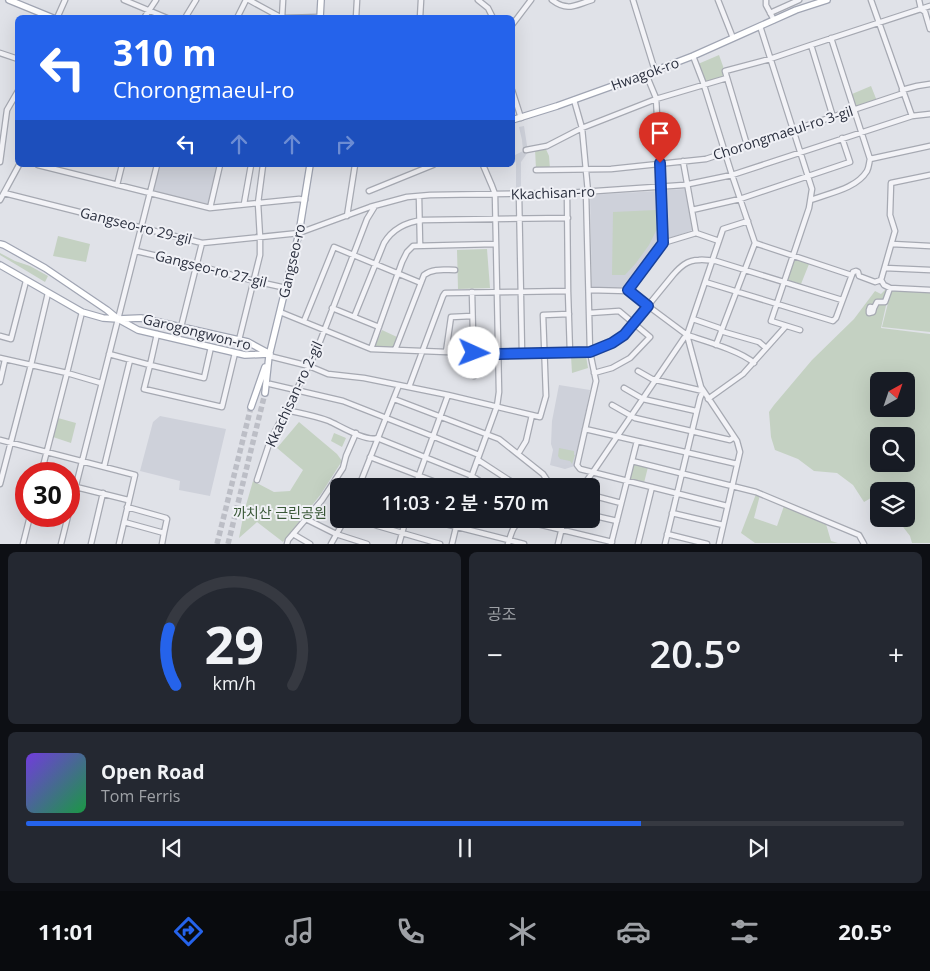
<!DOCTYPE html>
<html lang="ko">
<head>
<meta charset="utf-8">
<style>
  body { margin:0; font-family:"Open Sans","Noto Sans KR",sans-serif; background:#242831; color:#f1f3f6; height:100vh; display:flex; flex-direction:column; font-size:19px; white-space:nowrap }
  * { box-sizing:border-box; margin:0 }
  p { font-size:16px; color:#9ea1a6 }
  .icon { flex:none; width:28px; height:28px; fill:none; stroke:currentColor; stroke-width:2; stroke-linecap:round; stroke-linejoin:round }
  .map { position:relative; height:544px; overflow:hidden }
  .sheet { display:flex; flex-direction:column; gap:8px; padding:8px; background:#0d0f14; flex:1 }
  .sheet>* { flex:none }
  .banner { position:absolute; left:15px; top:15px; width:500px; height:152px; border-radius:8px; box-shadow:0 5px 20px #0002; background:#2563eb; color:#fff; overflow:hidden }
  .needle { width:32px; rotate:40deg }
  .buttons { position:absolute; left:870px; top:372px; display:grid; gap:10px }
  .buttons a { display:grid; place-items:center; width:45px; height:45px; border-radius:8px; background:#171b24; box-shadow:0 5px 20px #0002; font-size:25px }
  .speed { position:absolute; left:15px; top:462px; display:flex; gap:10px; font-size:25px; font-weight:700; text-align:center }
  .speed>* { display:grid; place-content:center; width:65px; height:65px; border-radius:50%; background:#171b24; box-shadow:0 5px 20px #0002; line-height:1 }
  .speed .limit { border:8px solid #d22; background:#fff; color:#111 }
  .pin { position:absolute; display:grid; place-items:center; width:42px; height:42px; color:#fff; margin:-51px -21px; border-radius:50% 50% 50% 0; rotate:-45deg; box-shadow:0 0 5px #0007 }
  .pin .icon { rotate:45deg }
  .me { position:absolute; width:55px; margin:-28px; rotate:92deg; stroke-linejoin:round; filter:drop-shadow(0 0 4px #0008) }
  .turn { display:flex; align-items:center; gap:18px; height:105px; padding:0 15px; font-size:22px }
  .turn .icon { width:65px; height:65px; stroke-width:2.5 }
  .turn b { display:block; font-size:35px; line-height:42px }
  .lanes { display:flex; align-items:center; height:48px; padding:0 15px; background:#0003; justify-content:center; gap:25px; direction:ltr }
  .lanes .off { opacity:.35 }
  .big { font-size:38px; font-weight:600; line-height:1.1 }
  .sheet .tile { flex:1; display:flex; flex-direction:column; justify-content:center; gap:8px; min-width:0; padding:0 18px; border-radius:8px; background:#242831 }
  .sheet .dial { align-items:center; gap:0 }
  .dial svg { height:130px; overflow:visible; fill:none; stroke:#363941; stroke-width:7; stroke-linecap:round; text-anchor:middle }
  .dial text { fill:#f1f3f6; stroke:none }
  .song { display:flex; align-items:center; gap:15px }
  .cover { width:60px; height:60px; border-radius:8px; background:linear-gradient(135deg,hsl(260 70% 55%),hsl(140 70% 35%)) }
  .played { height:5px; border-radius:2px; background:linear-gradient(90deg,#2563eb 70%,#363941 70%) }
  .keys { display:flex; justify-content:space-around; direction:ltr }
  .heat { display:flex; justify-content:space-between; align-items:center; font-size:28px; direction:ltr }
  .sheet .tiles { flex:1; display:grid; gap:8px; grid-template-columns:1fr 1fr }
  .tile:last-child { grid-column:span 2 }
  .trip { position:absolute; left:330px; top:478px; width:270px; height:50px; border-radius:8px; background:#171b24; box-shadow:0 5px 20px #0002; font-weight:600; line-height:50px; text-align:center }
  .dock { display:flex; height:80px; justify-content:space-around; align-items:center; background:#090b0e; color:#9ea1a6 }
  .dock .icon { width:35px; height:35px }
  .dock .current { color:#2563eb }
  .dock b { font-size:22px; color:#f1f3f6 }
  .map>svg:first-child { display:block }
  .built { fill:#ced1da }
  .green { fill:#c4d1c2; fill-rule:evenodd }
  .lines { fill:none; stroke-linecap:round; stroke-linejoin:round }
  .major-tunnel { stroke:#bcbec6; stroke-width:5.5; stroke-dasharray:5.5 3; stroke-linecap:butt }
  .minor-casing { stroke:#a6a9b2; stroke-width:7 }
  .major-casing { stroke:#a0a5b3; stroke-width:8 }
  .minor { stroke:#f3f3f7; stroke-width:4.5 }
  .major { stroke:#fff; stroke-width:5.5 }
  .route-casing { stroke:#184099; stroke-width:12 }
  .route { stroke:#2563eb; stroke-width:9 }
  .labels { text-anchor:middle; stroke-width:4; stroke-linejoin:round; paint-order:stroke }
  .street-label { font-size:14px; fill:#2a2f3e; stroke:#f0f1f6 }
  .park-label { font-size:14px; fill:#3a5938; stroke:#f0f1f6 }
</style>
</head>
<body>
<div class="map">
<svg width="930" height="544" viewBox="0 0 930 544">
  <rect width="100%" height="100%" fill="#e0e2e8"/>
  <path class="built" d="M524,126L528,152L521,162V190L516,191V162L513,156L523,151L522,140L519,127Z
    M160,165H217L209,204L153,191Z
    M686,189L693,230L667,239L665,190Z
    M657,191L660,243L627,287L592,288L590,195Z
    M559,385L590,390L575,466L565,469L550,465L553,450L551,444L552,421Z
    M160,416L226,429L210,496L179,490L180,481L140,471L153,422Z"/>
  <path class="green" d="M719,55L724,69L726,77L706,83L698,64Z
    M871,86L877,101L856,107L852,94Z
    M545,147L549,156L550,169H536L535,149Z
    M656,210L657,229L649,245L636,263L625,275H612L613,212Z
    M58,236L90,244L86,262L53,256Z
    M487,249L490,288L458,289L457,250Z
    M0,253L15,261L30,266L48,276L45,282L0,255Z
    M794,259L809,264L801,284L787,280Z
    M885,290H887L889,292L881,328L930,334V543H912L910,536L897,519H906V491H879V497L876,495L864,502L853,485L837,473L814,471L798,459L775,450L771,437L769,412L774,405L812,360L854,319L875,291L881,294ZM879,381H906V409H879ZM879,436H906V464H879Z
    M891,291L930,292V332L882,327Z
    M382,330L397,337L393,348L375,346Z
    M571,356H586L588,368L572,373Z
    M58,418L76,423L71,443L53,437Z
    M299,422L337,454L342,461L321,494L283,542L257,522L239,538L244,512L253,481L274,492L290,491L303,470L277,448Z
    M334,433L346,438L342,447L331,441Z
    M559,448L574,451V455H575L572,464L570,461L560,459L558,456Z
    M634,463L648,467L644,483L630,479Z
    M756,494L760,495L754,518L777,526L784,506L826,524L831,541L838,543H755L741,533Z"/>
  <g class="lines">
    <path class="major-tunnel" d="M217,544L251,407
      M228,544L265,393"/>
    <defs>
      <path id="minor" d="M124,0L167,18
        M249,0L282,18
        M478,0L488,8L493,18
        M552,0C568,12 575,5 592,0
        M633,0L655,71
        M718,0L733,38
        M766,0V5L774,20
        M871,0L912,116
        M919,0L921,9L925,12L930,29
        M770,13L799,0
        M57,18L65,0
        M144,18L156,0
        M185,18L196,0
        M237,18L246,0
        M282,18L283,0
        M284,18L320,17
        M356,18L357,0
        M420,18L421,0
        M512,25L531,0
        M760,26L812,189L809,208L771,321L800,330
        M0,53L18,59
        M693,56L703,82L732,175L755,243L716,345
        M646,74L656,98L661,187L663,243L628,291L687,335L701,387L737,441L740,452L719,544
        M512,90L521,118
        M902,90L917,86L930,84
        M574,100L582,128L588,192
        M833,117L811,45L930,6
        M747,145L725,71L770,59L811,45
        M526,150L547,146L582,128L656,99L727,78
        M870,159L930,146
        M683,161L696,233
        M0,162L7,110L18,91
        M38,165L210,208L299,199L305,200
        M536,170L611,169L706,159L904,93
        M117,185L122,165
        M369,191L433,165
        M586,192L590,352L596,381L577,465L580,469L727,506
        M4,193L202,243L299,233L370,207L407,197L430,195L567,193L684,185L732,175L912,116L930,114
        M567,193L568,291L570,353
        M519,194L522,353
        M419,196L420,245
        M0,200L19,165
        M811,200C829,193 856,189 867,171C869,167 869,163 870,159L831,38
        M244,204L251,165
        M210,208L220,165
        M692,210L740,199L850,162L842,138
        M347,216L355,165
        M663,243L696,233L719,241
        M755,243L851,275
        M892,244L930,246
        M136,251L196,265L254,281L286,288
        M885,268L930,270
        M881,280L895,231L890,215L891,183L930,175
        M881,280L884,285L890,288L930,290
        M705,282L833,321L836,318L853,272L856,271L858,272L859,276L875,282L881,280
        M589,290L628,291
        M472,292L474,376
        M332,308L379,327
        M874,308L873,312L869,313V310L870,307L874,308L877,302H885L890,288
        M280,312L371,349L497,354L590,352L612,343L624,335L673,275C680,267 687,260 699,260C704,259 710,261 716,261L842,300
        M589,313L619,311L650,337L630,358L612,368L594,373
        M354,317L384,243C393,228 406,222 423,220L568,218
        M693,319L719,328L724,332L759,342L766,348
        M304,321L334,247L421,283
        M181,327L202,243
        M157,334L150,365L204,378L211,347
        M687,335C705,341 741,351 754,363
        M0,336L11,339L26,281
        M239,340L260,255V237L258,203L263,165
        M371,349L402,262L407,252L413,246L495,244
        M395,350L424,275C433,268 444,270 455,270
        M446,352L451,317L472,316
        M109,354L150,365L144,389L222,407L235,353
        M269,356L309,366L328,374L364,378L448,395L540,417L546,396L543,315L569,314
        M0,358L67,373L101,383
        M638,371L652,379L703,391L700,398L665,544
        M0,382L5,360
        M270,384L343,401L432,436L479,455
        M409,387L443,296L445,293L568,291
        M624,388L643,399L696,411
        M394,399L499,439L543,474L551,486
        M708,399L743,374L786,326
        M612,405L635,418L730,440L734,437
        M286,410C300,413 316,416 329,421C340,426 366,442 377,438L472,476L487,486
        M585,429L737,464
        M0,440L135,475L119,544
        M518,454L526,441L532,415
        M370,457L446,486
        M478,460L518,486
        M632,461L756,492L859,535L864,544
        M104,467L130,360
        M41,474L67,373L82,312
        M257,480L270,441L316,352L367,219L375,206
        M0,484L31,365L48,293
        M359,486L399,385
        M415,486L448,395
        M468,486L497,406L499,392L495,194L492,186L483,165
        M579,486L585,483L593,472L684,338L687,335L723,229L748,221
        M76,487L128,500
        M591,495L621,503
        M127,507L166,518L167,519L164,533
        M69,513L157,165
        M672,513L723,525
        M591,515L617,521
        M306,519L336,534L367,544
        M359,519L378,526L440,544
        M426,519L524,544
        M492,519L506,524L509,519
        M521,520L612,542
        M124,522L164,533L162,544
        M293,534L310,544
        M667,534L707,544
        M23,544L30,516
        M61,544L68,516
        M91,544L103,493
        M287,544L288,540L322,500L343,468L346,456L356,433
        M331,544L345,519
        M399,544L406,519
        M452,544L458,519
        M508,544C511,534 513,525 522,519
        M558,544L564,519
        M611,544L637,441
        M638,544L652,487"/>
      <path id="major" d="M9,0L53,18
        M320,18L321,0
        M512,120L557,106L646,74L693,56L796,10L827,0
        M0,244L4,245L45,268L107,310L118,319L141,318L239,340L248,342L270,354
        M0,265L82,312L103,318L118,319L138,330L245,355L269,354
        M265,393L269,356L299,233L310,165
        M251,407L265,367"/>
    </defs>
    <use href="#minor" class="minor-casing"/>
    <use href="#major" class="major-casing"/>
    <use href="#minor" class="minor"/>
    <use href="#major" class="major"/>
  </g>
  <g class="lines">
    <defs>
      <path id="route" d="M474,353L498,354L590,352L612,343L624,335L648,306L628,290L663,243L660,163"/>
    </defs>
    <use href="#route" class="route-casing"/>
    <use href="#route" class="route"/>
  </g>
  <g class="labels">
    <g class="street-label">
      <text transform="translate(645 74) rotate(-20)" y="5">Hwagok-ro</text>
      <text transform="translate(783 133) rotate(-18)" y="5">Chorongmaeul-ro 3-gil</text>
      <text transform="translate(553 193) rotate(-2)" y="5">Kkachisan-ro</text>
      <text transform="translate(136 226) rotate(14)" y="5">Gangseo-ro 29-gil</text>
      <text transform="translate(292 261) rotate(-77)" y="5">Gangseo-ro</text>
      <text transform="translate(211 269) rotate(14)" y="5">Gangseo-ro 27-gil</text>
      <text transform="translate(197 332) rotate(14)" y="5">Garogongwon-ro</text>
      <text transform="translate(294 394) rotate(-65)" y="5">Kkachisan-ro 2-gil</text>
    </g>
    <g class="park-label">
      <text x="280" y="518">까치산 근린공원</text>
    </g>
  </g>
</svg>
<div class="buttons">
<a><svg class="needle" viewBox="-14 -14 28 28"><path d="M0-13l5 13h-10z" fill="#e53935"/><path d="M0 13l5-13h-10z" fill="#9ea1a6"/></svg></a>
<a><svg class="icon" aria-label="search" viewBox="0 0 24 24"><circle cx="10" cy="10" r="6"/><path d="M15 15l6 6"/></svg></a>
<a><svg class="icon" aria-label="layers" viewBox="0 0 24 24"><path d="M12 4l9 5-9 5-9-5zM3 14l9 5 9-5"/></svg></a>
</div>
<div class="speed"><div class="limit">30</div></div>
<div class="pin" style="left:660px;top:163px;background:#d93025"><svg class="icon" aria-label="arrive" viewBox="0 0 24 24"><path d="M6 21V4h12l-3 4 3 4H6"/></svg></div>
<svg class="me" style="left:474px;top:353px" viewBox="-20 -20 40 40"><circle r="19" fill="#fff"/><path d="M0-13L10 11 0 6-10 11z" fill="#2563eb"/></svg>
<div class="trip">11:03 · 2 분 · 570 m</div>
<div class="banner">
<div class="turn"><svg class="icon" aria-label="left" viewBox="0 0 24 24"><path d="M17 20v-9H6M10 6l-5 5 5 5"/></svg><div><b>310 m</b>Chorongmaeul-ro</div></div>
<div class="lanes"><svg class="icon" aria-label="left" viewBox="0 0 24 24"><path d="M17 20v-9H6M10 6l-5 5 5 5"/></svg><svg class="icon off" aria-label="ahead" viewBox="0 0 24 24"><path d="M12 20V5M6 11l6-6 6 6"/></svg><svg class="icon off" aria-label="ahead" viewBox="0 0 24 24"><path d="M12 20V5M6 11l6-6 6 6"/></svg><svg class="icon off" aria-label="right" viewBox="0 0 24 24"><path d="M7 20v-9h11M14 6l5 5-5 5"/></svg></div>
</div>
</div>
<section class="sheet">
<div class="tiles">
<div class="tile dial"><svg viewBox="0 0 100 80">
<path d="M14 69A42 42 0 1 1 86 69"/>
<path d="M14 69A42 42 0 0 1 10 34" stroke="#2563eb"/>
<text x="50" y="56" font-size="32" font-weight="700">29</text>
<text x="50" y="72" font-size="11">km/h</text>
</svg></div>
<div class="tile"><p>공조</p>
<div class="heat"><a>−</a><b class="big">20.5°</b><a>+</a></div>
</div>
<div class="tile">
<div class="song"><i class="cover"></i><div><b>Open Road</b><p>Tom Ferris</p></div></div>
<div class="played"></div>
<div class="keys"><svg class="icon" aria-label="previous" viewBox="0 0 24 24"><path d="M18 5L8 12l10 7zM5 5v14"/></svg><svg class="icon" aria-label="pause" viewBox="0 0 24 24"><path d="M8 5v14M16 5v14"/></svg><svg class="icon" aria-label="next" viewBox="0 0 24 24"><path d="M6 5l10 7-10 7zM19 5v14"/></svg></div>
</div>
</div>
</section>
<nav class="dock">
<b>11:01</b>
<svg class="icon current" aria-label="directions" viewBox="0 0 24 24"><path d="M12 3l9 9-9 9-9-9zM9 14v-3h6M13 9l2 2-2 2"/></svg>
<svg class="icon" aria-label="music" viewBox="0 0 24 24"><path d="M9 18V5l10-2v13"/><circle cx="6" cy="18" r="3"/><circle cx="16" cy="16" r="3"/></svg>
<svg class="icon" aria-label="phone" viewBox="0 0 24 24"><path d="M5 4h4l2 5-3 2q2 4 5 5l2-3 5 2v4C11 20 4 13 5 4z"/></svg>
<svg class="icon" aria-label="climate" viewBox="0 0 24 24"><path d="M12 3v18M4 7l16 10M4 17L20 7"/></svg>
<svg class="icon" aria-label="car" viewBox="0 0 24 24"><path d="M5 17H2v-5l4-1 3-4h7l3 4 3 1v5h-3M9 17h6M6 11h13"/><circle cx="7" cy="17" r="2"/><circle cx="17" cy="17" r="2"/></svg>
<svg class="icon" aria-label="filters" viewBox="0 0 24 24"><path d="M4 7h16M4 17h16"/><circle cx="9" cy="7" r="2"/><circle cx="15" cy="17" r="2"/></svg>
<b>20.5°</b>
</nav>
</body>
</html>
